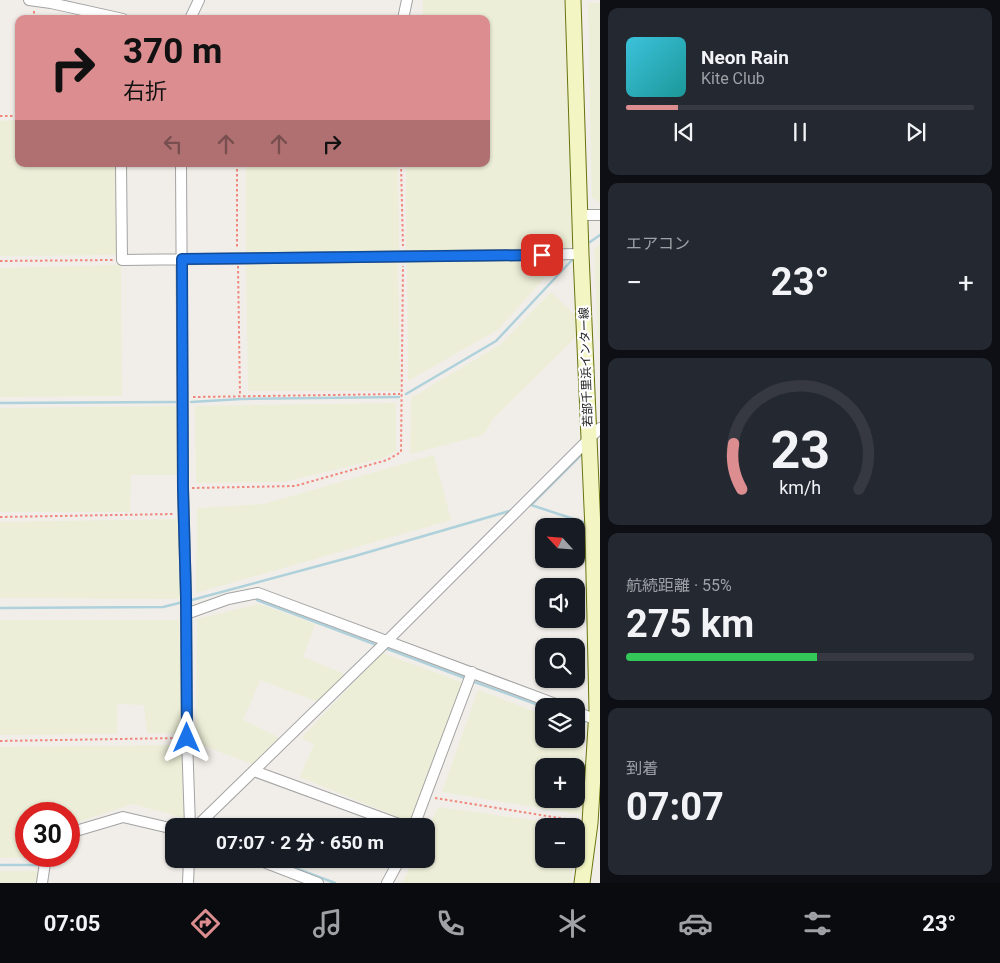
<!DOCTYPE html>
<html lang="ja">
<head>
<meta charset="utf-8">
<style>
  body { margin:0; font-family:Roboto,"Noto Sans JP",sans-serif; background:#242831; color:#f1f3f6; height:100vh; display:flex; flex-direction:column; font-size:19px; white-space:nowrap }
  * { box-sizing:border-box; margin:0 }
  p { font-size:16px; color:#9ea1a6 }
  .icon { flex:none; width:28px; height:28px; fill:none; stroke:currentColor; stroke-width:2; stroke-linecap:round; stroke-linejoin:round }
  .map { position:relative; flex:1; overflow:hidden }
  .sheet { display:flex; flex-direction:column; gap:8px; padding:8px; background:#0d0f14; width:400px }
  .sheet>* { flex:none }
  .banner { position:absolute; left:15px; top:15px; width:475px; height:152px; border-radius:10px; box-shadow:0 1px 4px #0004; background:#dc8d8f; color:#111; overflow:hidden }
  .needle { width:32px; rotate:296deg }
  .controls { position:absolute; left:535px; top:518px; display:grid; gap:10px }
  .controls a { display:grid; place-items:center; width:50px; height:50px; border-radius:10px; background:#171b24; box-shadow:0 1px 4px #0004; font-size:25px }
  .speed { position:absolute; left:15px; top:802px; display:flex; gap:10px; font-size:25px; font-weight:700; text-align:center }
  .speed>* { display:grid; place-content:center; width:65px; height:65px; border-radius:50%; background:#171b24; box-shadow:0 1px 4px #0004; line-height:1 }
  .speed .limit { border:8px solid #d22; background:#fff; color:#111 }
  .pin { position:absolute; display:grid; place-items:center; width:42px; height:42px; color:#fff; margin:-21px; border-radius:10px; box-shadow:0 2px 8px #0006 }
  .me { position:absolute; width:55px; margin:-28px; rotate:0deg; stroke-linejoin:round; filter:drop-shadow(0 0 4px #0008) }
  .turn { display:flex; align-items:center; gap:18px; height:105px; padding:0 25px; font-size:22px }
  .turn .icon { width:65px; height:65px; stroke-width:2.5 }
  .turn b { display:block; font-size:35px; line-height:42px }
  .lanes { display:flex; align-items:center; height:48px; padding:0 25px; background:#0003; justify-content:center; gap:25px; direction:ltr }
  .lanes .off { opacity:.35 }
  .big { font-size:38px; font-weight:700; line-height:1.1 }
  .sheet .tile { flex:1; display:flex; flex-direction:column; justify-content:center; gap:8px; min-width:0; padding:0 18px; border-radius:10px; background:#242831 }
  .sheet .dial { align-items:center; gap:0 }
  .dial svg { height:130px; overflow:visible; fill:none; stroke:#363941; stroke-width:7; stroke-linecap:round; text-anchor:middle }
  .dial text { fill:#f1f3f6; stroke:none }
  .song { display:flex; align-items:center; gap:15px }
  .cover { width:60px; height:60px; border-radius:8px; background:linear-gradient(135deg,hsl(190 70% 55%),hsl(180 70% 35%)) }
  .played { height:5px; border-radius:2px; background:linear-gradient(90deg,#dc8d8f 15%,#363941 15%) }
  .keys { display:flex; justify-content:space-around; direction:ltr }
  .heat { display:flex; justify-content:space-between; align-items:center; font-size:28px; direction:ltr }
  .charge { height:8px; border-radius:4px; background:linear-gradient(90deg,#34c759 55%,#363941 0) }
  .trip { position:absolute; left:165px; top:818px; width:270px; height:50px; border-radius:10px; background:#171b24; box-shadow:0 1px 4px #0004; font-weight:700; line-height:50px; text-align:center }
  .menu { display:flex; height:80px; justify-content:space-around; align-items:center; background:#090b0e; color:#9ea1a6 }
  .menu .icon { width:35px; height:35px }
  .menu .active { color:#dc8d8f }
  .menu b { font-size:22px; color:#f1f3f6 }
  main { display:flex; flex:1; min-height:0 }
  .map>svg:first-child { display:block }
  .farmland { fill:#eceed7; fill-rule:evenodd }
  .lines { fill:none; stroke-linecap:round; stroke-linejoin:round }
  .stream { stroke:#aed1db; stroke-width:2.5 }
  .street-casing { stroke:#a3a3a3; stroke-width:12 }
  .secondary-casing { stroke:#68730e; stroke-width:17 }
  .path { stroke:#ef877c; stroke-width:2; stroke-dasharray:2.5 2.5; stroke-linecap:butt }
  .street { stroke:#fff; stroke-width:10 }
  .secondary { stroke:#f3f5c3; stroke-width:15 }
  .route-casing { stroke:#114b97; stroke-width:12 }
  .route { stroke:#1a73e8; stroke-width:9 }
  .labels { text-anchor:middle; stroke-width:4.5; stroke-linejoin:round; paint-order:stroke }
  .street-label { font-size:12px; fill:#222; stroke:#fff }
</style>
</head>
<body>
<main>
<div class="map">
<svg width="600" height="883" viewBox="0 0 600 883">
  <rect width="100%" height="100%" fill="#f1eee9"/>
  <path class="farmland" d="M423,0H564L575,240L567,250L406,253V164H486V19H423Z
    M588,3H600V202L592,198Z
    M19,120V164H118L120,255L0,256V121Z
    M246,164H398L399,253L246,252Z
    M600,244V340L598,339L594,249Z
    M561,259L499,329L408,381L407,261Z
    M398,262L400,391H248L246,265Z
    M121,265L122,396L0,397V268Z
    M551,292L576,316L578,335L494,418L483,435L410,454L411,398L501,344Z
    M396,403V451L384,458L284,482L196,483L195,406Z
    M181,406L182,475H131L130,512H0V408Z
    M434,455L451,520L196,593L197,508L264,504Z
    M181,519V599L0,598V522Z
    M259,604L315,624L303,657L347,675L318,702L260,680L243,720L282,739L255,765L196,743L197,619Z
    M0,620H179L182,734L147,733L144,705L117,704V734L0,735Z
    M382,653L464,683L410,822L300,777L314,744L301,738Z
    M478,690L544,715V739H576V727L584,730L582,815L442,792ZM544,766H576V799H544Z
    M182,745L185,818L132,804L69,825V814H26V856L37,857L0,858V747Z
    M438,807L574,826H544V859H574L571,883H402L414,859H426V833Z
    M0,871H38L36,883H0Z"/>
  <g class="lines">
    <path class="stream" d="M590,242L600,235
      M406,394L496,341L572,260
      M191,402L241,399L399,397
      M0,403L175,402
      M582,454L531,505L583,522
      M257,600L374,644
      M188,601L355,556L513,510
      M0,608L163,607L183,602
      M385,648L465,678
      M472,681L544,707
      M576,719L585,722
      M174,824L183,826
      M271,859L335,883
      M0,865H39L41,856"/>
    <defs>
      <path id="street" d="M29,0L51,3L123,19
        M190,19L199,0
        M403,19L407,0
        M121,164L122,260L581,254
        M181,164L183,488L186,597L187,738L190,826
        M581,215H600
        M186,614L228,599L258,593L561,706
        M576,712L600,721
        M254,771L404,826
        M197,826L387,641L600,428
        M414,826L472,672
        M69,833L123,817L174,829
        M256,859L318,883
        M42,883L46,856
        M188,883L189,859
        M387,883L400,859"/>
      <path id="secondary" d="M573,0L581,254L593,530L597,710L590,823L582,883"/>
    </defs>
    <use href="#street" class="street-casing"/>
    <use href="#secondary" class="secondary-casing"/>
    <path class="path" d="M34,11V19
      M0,116H19
      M237,164V249
      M401,164L403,246
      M0,261L114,260
      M238,266L240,396
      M193,397L400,394
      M192,488L295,486L387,460L401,452L403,266
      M0,517L174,514
      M0,741L179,738
      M435,798L578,821"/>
    <use href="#street" class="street"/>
    <use href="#secondary" class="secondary"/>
  </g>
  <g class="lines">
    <defs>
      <path id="route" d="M187,738L186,597L183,488L182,259L542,255"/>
    </defs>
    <use href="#route" class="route-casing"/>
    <use href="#route" class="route"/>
  </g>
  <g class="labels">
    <g class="street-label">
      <text transform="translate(586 367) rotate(-92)" y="4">若部千里浜インター線</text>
    </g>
  </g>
</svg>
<div class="controls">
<a><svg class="needle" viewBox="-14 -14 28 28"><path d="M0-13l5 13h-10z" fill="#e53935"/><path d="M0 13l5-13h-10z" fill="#9ea1a6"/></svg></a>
<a><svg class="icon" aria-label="sound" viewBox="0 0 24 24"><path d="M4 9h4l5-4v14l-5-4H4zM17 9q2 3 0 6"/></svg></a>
<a><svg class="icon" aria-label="search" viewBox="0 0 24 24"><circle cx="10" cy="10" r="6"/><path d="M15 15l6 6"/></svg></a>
<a><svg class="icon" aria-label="layers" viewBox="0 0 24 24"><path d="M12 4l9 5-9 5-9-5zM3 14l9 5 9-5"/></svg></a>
<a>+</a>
<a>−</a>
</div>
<div class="speed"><div class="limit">30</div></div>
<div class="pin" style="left:542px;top:255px;background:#d93025"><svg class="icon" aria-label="arrive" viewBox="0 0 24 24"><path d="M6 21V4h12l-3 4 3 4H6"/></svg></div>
<svg class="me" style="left:187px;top:738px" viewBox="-20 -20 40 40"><path d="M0-17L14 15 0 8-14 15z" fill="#1a73e8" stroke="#fff" stroke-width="4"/></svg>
<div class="trip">07:07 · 2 分 · 650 m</div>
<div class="banner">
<div class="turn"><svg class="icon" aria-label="right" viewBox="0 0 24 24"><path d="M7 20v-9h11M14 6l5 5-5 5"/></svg><div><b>370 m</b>右折</div></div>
<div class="lanes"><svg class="icon off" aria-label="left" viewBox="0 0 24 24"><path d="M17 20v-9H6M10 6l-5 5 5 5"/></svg><svg class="icon off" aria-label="ahead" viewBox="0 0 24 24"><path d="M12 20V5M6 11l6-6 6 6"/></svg><svg class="icon off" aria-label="ahead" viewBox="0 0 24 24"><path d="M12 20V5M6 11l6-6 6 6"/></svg><svg class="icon" aria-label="right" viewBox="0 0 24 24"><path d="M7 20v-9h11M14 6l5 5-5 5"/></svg></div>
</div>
</div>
<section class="sheet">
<div class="tile">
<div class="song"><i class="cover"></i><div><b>Neon Rain</b><p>Kite Club</p></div></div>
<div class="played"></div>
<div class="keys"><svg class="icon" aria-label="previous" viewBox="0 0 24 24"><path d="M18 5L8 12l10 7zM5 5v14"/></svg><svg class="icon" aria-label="pause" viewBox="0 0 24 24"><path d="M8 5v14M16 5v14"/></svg><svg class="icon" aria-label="next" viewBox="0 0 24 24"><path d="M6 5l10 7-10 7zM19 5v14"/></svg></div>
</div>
<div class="tile"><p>エアコン</p>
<div class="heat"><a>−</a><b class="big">23°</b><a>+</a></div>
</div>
<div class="tile dial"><svg viewBox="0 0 100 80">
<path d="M14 69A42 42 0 1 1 86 69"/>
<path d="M14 69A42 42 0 0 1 9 41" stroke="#dc8d8f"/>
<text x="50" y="56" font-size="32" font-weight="700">23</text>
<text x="50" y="72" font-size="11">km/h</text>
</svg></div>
<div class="tile"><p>航続距離 · 55%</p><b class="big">275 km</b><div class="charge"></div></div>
<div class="tile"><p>到着</p><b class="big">07:07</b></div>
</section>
</main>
<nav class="menu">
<b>07:05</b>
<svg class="icon active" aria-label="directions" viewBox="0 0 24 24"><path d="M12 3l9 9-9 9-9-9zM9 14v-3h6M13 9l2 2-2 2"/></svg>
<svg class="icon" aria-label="music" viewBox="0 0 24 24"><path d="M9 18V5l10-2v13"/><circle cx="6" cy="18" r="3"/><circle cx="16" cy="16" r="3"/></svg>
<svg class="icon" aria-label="phone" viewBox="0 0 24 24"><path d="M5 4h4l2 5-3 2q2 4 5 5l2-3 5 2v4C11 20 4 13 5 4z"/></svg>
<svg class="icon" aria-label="climate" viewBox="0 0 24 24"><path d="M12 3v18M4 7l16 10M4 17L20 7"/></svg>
<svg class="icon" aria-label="car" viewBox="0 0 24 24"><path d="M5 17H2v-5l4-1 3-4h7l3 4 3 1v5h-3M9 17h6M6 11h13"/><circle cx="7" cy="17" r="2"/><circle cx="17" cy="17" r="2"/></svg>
<svg class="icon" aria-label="filters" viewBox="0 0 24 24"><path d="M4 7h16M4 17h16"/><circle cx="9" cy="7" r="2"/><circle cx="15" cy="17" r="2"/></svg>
<b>23°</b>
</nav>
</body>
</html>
